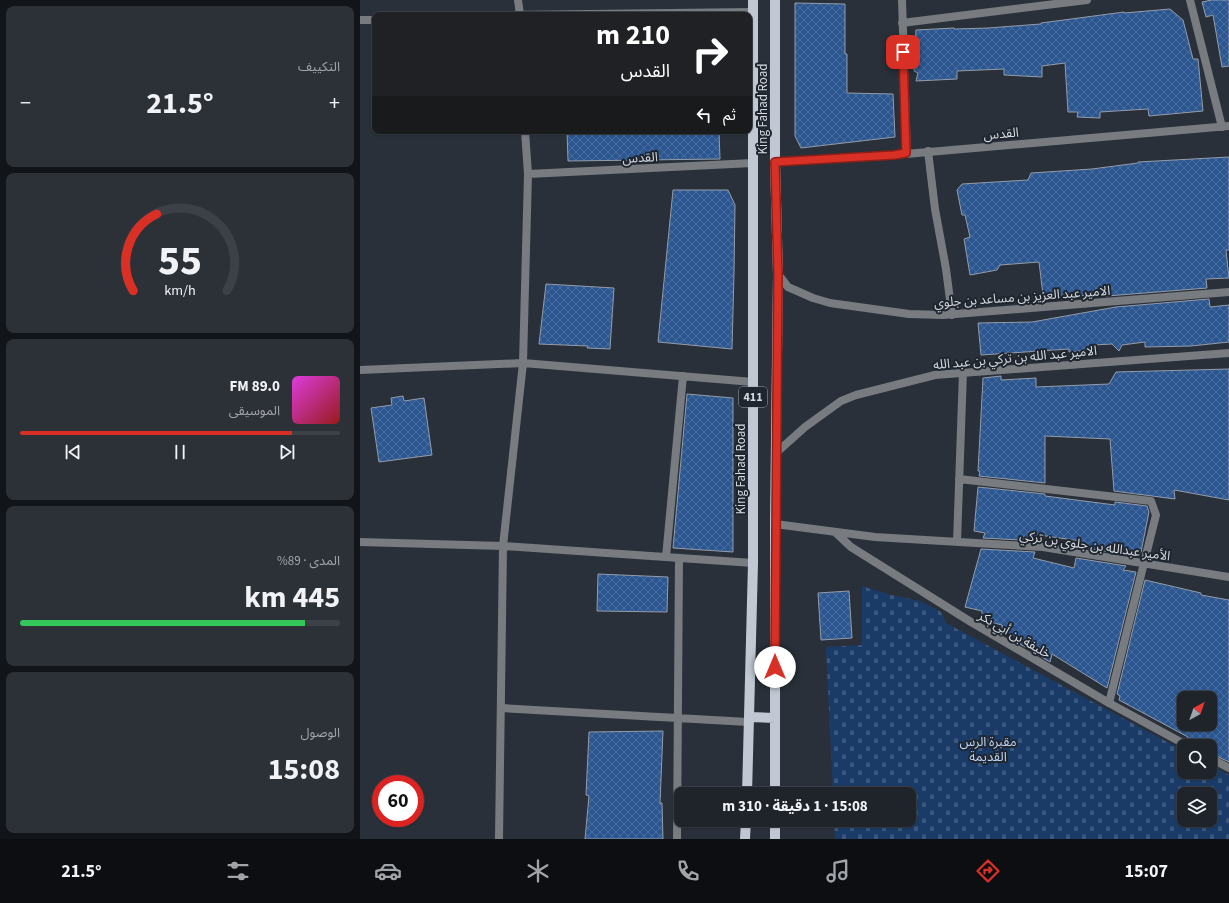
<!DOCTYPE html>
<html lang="ar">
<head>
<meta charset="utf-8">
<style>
  body { margin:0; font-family:"Source Sans 3","Noto Sans Arabic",sans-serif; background:#2c3037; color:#f1f3f6; direction:rtl; height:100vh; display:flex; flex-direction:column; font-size:15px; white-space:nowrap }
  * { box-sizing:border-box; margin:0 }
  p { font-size:13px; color:#a1a4a9 }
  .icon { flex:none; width:22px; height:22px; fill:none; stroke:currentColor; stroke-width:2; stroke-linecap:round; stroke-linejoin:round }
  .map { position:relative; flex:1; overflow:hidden; direction:ltr }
  .details { display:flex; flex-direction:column; gap:6px; padding:6px; background:#111418; width:360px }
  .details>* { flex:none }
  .top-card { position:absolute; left:12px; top:12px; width:380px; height:122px; border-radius:8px; box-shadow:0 1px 3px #0004,0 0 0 1px #3c4147; direction:rtl; background:#202124; color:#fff; overflow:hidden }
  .needle { width:26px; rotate:40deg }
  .tools { position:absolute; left:817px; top:691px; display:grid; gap:8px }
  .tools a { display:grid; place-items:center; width:40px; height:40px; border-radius:8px; background:#1f242b; box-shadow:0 1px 3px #0004,0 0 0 1px #3c4147; font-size:20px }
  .speed { position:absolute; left:12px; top:775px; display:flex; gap:8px; font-size:20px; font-weight:700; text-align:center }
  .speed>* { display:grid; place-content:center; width:52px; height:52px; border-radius:50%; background:#1f242b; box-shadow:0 1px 3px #0004,0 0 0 1px #3c4147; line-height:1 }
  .speed .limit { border:6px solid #d22; background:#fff; color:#111 }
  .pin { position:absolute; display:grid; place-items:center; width:34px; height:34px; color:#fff; margin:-17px; border-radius:8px; box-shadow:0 2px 6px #0006 }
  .me { position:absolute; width:44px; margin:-22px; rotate:0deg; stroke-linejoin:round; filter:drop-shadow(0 0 3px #0008) }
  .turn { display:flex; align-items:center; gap:14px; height:84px; padding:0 16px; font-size:18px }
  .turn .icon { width:52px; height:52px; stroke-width:2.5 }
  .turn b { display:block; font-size:28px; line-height:34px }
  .then { display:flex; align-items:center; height:38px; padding:0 16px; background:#0003; gap:8px; font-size:15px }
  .big { font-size:30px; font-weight:700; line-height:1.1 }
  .details .tile { flex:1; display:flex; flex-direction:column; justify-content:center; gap:6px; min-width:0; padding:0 14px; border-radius:8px; background:#2c3037 }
  .details .dial { align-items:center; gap:0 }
  .dial svg { height:104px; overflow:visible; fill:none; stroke:#3c4147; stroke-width:7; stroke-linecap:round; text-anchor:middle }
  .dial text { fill:#f1f3f6; stroke:none }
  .song { display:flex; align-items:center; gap:12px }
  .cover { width:48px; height:48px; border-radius:6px; background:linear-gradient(135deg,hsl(300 70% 55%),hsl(0 70% 35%)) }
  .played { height:4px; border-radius:2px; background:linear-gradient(90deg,#d93025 85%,#3c4147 85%) }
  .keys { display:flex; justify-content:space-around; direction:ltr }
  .heat { display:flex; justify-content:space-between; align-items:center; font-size:22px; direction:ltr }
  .charge { height:6px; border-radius:3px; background:linear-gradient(90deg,#34c759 89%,#3c4147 0) }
  .trip { position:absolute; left:314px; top:787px; width:242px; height:40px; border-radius:8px; background:#1f242b; box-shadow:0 1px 3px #0004,0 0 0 1px #3c4147; font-weight:700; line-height:40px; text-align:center; direction:rtl }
  .menu { display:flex; height:64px; justify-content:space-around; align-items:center; background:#0c0e11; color:#a1a4a9 }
  .menu .icon { width:28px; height:28px }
  .menu .active { color:#d93025 }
  .menu b { font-size:18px; color:#f1f3f6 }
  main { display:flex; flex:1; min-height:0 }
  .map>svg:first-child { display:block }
  .cemetery { fill:url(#cemetery-stones); fill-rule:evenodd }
  .building { fill:url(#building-cross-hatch); stroke:#949ca8; fill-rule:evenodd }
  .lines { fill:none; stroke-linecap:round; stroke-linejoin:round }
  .minor { stroke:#787c81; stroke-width:8 }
  .primary { stroke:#c1c8d3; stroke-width:10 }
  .route-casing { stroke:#8d1f18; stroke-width:10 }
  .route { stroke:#d93025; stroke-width:7 }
  .labels { text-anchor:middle; stroke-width:4; stroke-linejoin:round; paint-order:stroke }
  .shield { fill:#1f262f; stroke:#9ea3aa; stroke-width:1 }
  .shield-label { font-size:12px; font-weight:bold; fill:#d4d8de }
  .street-label { font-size:13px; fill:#d4d8de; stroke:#1f262f }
  .park-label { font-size:13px; fill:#bad2f4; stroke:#1f262f }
</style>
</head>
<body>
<main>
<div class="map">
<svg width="869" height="839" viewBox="0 0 869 839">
  <defs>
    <pattern id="cemetery-stones" width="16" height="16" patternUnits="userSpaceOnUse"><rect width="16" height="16" fill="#1a3b68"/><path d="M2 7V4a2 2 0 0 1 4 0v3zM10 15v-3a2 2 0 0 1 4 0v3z" fill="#3a577d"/></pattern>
    <pattern id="building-cross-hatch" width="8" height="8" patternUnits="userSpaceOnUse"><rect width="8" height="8" fill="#2b5690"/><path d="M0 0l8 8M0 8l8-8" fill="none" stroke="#496e9f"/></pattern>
  </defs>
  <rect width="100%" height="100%" fill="#293039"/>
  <path class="cemetery" d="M502,586L531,595L560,601L581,612L586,623L824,751V772H850V765L869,775V839H475L474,820H549V794H473L466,647L502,645ZM824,794H850V820H824Z"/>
  <path class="building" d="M852,0H869V66L862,67L853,15L846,17L842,2Z
    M435,3L485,4V54H487V93L533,94L535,137L441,148L435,136Z
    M810,9L823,20L833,59H838L843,111L789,116L788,109L740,112V118L717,117L718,112H708L705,63L682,66V77L644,75V69L597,71V79L556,81L558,73L554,71L556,30L594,28L595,29L628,28L681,24V23L764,12V13Z
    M207,131H359L360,159L208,161Z
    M869,157V250H866L869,278L846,279L847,288L747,296L683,295L679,262L640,265L637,270L610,275L604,239L610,237L605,215H602L597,190L602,184L668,180L671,173L732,169L778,163V162Z
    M313,190H368L375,205L374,273L372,349L298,342Z
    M186,284L254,288L250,349L227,348L228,346L179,344Z
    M849,299L850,307L869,305V342L831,346L785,347V342L762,345L759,351L752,344L733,345V350L709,352V349L621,355L618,323L672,322L756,307Z
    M869,369V500L814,490L815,499L754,491L750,439L685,436V483L619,476L620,471H618L623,378L641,376V380L676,378V387L749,384L756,372Z
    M327,394L373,398V552L313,548Z
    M43,396L44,401L64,398L72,455L19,462L11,408L32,405L31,398Z
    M618,487L685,494V496L755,505V502L787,506L789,512L781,552L776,556L719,547L720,541L679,535L678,541L623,538L625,533L614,531Z
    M621,549L675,552L673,558L714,568L716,558L766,566L763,570L776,572L747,688L692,654L690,662L660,644L662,640L642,629V625L630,622L631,618L622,616V611L605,607Z
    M238,574L308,577L307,612L237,611Z
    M785,580L841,593V595L869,600V762L850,753V746H842L831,742L828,740V737L759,700L760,696L757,694ZM824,698H850V724H824Z
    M489,591L492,638L461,640L458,593Z
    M303,731L300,803H302L303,839H225L229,796L226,795L229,732Z"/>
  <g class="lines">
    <path class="minor" d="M158,0L160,15
      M542,0L547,153
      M830,0L862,127
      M143,15L393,12
      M0,20H15
      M542,23L727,0
      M568,151L575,209L586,269L592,315
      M415,162L534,155L869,126
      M168,174L393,163
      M418,274L428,287L453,298L470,303L549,314L583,315L869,292
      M0,370L163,363L393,382
      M416,453L445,427L481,401L496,395L575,375L869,353
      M599,479L791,501L796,515L749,703
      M415,524L515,537L683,547L869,577
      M475,532L491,547L611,622L749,703L828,746
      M0,542L143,546L393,563
      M597,542L603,372
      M306,557L323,376
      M141,708L388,722
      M850,758L869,768
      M139,839L143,546L163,363L168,174L165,131
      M317,839L319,558"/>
    <path class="primary" d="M415,0V162L418,274L415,524V794
      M389,717L415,718
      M387,794L393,563V0
      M385,839L386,820
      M415,839V820"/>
  </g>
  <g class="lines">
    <defs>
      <path id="route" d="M415,667L418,274L415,162L534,155L546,153L543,52"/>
    </defs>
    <use href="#route" class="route-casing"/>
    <use href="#route" class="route"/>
  </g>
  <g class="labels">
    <rect class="shield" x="379" y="387" width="28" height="20" rx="3"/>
    <g class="shield-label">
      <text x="393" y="401">411</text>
    </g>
    <g class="street-label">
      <text transform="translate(402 109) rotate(-90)" y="5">King Fahad Road</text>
      <text transform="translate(641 133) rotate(-5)" y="5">القدس</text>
      <text transform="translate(280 157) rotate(-3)" y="5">القدس</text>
      <text transform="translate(662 296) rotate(-4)" y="5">الامير عبد العزيز بن مساعد بن جلوي</text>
      <text transform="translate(655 357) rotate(-5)" y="5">الامير عبد الله بن تركي بن عبد الله</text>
      <text transform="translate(380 469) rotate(-90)" y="5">King Fahad Road</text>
      <text transform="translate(735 545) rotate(8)" y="5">الأمير عبدالله بن جلوي بن تركي</text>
      <text transform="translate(655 634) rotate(30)" y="5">خليفة بن أبي بكر</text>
    </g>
    <g class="park-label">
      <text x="628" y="746">مقبرة الرس<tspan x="628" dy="15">القديمة</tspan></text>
    </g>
  </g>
</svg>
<div class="tools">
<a><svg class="needle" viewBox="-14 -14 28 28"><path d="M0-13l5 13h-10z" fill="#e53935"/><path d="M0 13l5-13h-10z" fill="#a1a4a9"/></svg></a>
<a><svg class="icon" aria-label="search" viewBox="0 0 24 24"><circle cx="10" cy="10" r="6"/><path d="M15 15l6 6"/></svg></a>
<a><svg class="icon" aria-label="layers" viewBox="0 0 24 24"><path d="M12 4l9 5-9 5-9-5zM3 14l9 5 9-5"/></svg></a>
</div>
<div class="speed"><div class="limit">60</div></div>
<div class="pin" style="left:543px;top:52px;background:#d93025"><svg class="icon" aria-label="arrive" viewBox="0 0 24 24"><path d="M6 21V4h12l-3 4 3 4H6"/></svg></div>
<svg class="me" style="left:415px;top:667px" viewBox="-20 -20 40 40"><circle r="19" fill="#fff"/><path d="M0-13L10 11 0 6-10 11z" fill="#d93025"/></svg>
<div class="trip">15:08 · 1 دقيقة · 310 m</div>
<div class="top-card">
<div class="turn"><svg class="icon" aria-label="right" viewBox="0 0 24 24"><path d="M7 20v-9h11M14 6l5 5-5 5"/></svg><div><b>210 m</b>القدس</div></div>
<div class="then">ثم<svg class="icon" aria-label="left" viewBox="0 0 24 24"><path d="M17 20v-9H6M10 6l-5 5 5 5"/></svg></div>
</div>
</div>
<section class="details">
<div class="tile"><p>التكييف</p>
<div class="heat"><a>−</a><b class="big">21.5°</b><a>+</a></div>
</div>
<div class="tile dial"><svg viewBox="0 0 100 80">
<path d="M14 69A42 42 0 1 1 86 69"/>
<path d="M14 69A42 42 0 0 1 32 10" stroke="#d93025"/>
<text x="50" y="56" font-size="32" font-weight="700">55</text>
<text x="50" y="72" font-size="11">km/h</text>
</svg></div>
<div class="tile">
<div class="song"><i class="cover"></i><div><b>89.0 FM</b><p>الموسيقى</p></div></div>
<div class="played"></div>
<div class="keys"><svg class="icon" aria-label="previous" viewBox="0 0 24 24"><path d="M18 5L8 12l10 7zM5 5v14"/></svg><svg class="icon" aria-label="pause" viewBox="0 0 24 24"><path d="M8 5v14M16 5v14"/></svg><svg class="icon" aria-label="next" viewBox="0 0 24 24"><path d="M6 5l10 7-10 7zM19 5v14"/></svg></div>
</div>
<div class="tile"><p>المدى · 89%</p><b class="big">445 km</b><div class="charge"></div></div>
<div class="tile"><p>الوصول</p><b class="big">15:08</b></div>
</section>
</main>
<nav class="menu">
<b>15:07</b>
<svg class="icon active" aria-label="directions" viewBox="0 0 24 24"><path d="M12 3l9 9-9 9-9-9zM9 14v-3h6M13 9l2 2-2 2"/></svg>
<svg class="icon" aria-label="music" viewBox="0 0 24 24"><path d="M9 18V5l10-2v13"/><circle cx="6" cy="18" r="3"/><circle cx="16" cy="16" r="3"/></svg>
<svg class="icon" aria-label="phone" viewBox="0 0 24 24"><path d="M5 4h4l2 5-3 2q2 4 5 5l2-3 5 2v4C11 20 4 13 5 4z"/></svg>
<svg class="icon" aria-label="climate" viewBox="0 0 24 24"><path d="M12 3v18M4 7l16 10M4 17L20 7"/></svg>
<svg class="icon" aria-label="car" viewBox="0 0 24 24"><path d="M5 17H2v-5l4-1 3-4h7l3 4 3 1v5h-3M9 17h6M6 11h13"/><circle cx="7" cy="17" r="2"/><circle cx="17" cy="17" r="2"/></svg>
<svg class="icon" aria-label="filters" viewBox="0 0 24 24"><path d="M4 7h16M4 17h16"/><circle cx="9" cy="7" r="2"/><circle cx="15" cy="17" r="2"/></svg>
<b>21.5°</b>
</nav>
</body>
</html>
